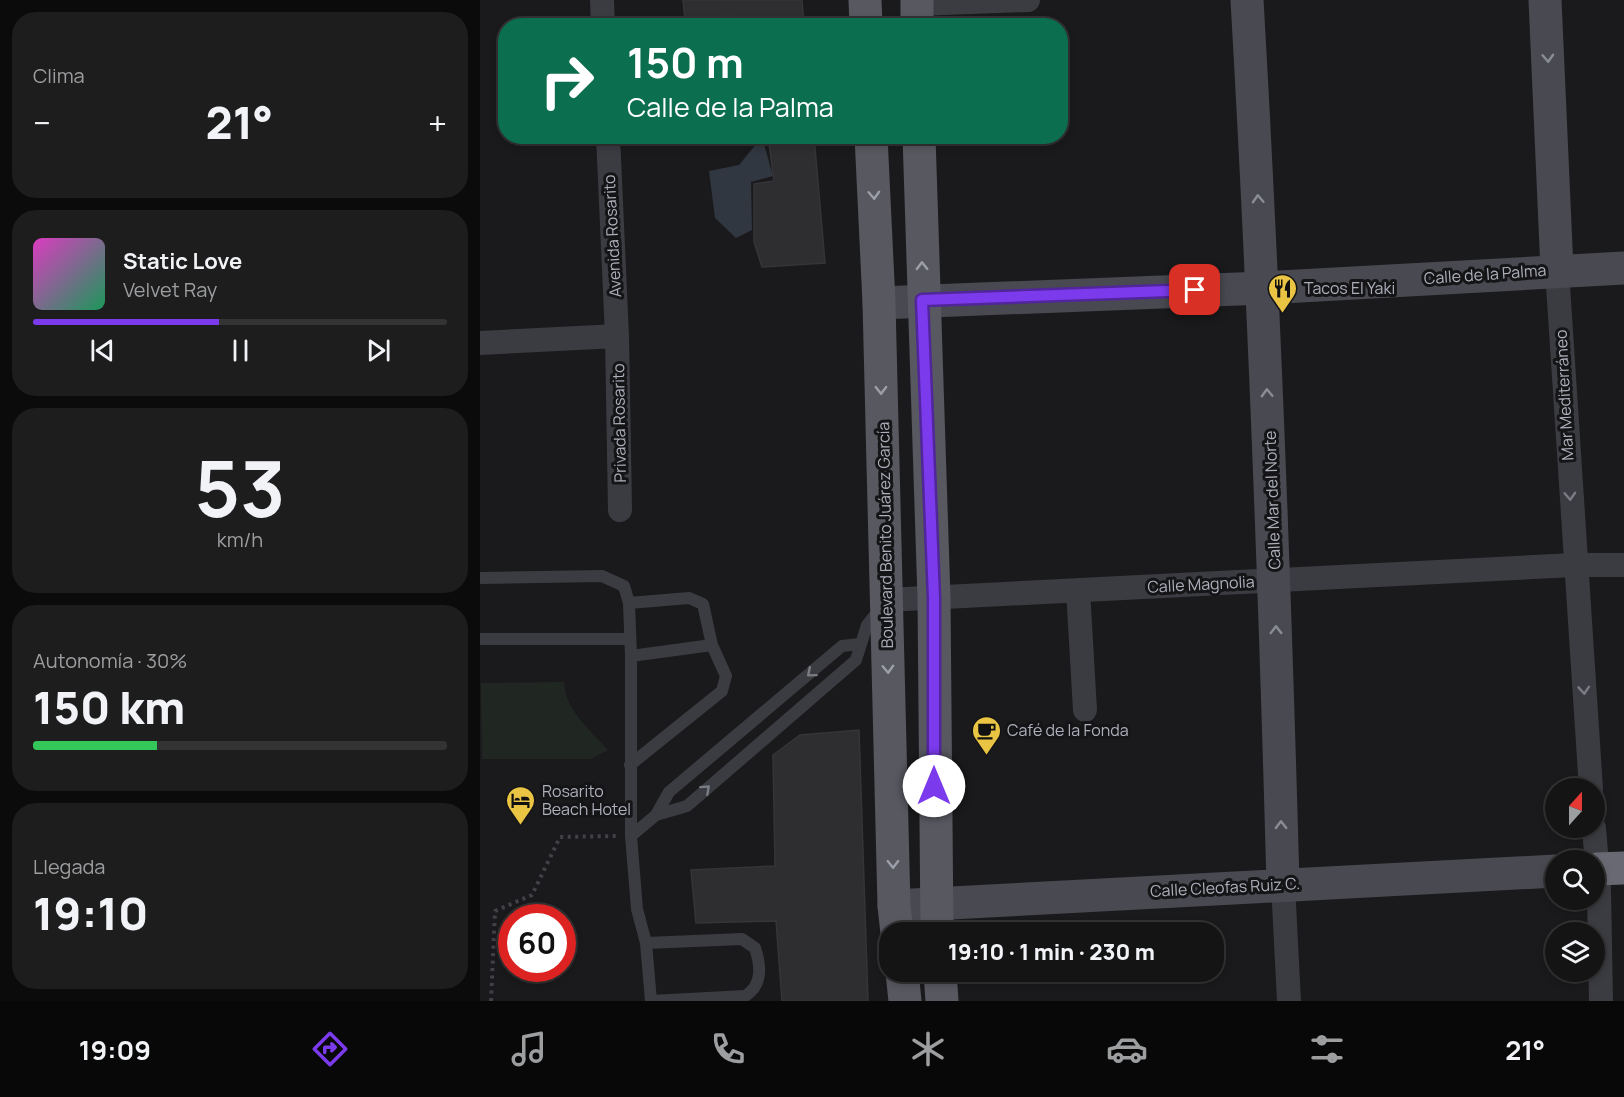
<!DOCTYPE html>
<html lang="es">
<head>
<meta charset="utf-8">
<style>
  body { margin:0; font-family:Manrope,sans-serif; background:#1d1d1e; color:#f1f3f6; height:100vh; display:flex; flex-direction:column; font-size:22px; white-space:nowrap }
  * { box-sizing:border-box; margin:0 }
  p { font-size:20px; color:#9d9ea0 }
  .icon { flex:none; width:33px; height:33px; fill:none; stroke:currentColor; stroke-width:2; stroke-linecap:round; stroke-linejoin:round }
  .map { position:relative; flex:1; overflow:hidden }
  .side { display:flex; flex-direction:column; gap:12px; padding:12px; background:#0b0b0c; width:480px }
  .side>* { flex:none }
  .guide { position:absolute; left:18px; top:18px; width:570px; height:126px; border-radius:24px; box-shadow:0 3px 9px #0003,0 0 0 2px #333334; background:#0b6e4f; color:#fff; overflow:hidden }
  .needle { width:39px; rotate:21deg }
  .buttons { position:absolute; left:1065px; top:778px; display:grid; gap:12px }
  .buttons a { display:grid; place-items:center; width:60px; height:60px; border-radius:50%; background:#141415; box-shadow:0 3px 9px #0003,0 0 0 2px #333334; font-size:30px }
  .speed { position:absolute; left:18px; top:904px; display:flex; gap:12px; font-size:30px; font-weight:700; text-align:center }
  .speed>* { display:grid; place-content:center; width:78px; height:78px; border-radius:50%; background:#141415; box-shadow:0 3px 9px #0003,0 0 0 2px #333334; line-height:1 }
  .speed .limit { border:9px solid #d22; background:#fff; color:#111 }
  .pin { position:absolute; display:grid; place-items:center; width:51px; height:51px; color:#fff; margin:-26px; border-radius:12px; box-shadow:0 3px 9px #0006 }
  .me { position:absolute; width:66px; margin:-33px; rotate:0deg; stroke-linejoin:round; filter:drop-shadow(0 0 4px #0008) }
  .turn { display:flex; align-items:center; gap:21px; height:126px; padding:0 30px; font-size:27px }
  .turn .icon { width:78px; height:78px; stroke-width:2.5 }
  .turn b { display:block; font-size:42px; line-height:51px }
  .big { font-size:45px; font-weight:800; line-height:1.1 }
  .side .card { flex:1; display:flex; flex-direction:column; justify-content:center; gap:9px; min-width:0; padding:0 21px; border-radius:24px; background:#1d1d1e }
  .side .dial { align-items:center; gap:0 }
  .dial b { font-size:78px; line-height:1 }
  .song { display:flex; align-items:center; gap:18px }
  .cover { width:72px; height:72px; border-radius:9px; background:linear-gradient(135deg,hsl(310 70% 55%),hsl(150 70% 35%)) }
  .played { height:6px; border-radius:3px; background:linear-gradient(90deg,#7c3aed 45%,#333334 45%) }
  .keys { display:flex; justify-content:space-around; direction:ltr }
  .heat { display:flex; justify-content:space-between; align-items:center; font-size:33px; direction:ltr }
  .charge { height:9px; border-radius:4px; background:linear-gradient(90deg,#34c759 30%,#333334 0) }
  .trip { position:absolute; left:399px; top:922px; width:345px; height:60px; border-radius:24px; background:#141415; box-shadow:0 3px 9px #0003,0 0 0 2px #333334; font-weight:800; line-height:60px; text-align:center }
  .tabs { display:flex; height:96px; justify-content:space-around; align-items:center; background:#080808; color:#9d9ea0 }
  .tabs .icon { width:42px; height:42px }
  .tabs .current { color:#7c3aed }
  .tabs b { font-size:27px; color:#f1f3f6 }
  main { display:flex; flex:1; min-height:0 }
  .map>svg:first-child { display:block }
  .green { fill:#202722 }
  .water { fill:#303740 }
  .building { fill:#2e2d30; stroke:#353438; stroke-width:1.5 }
  .lines { fill:none; stroke-linecap:round; stroke-linejoin:round }
  .path { stroke:#414248; stroke-width:4; stroke-dasharray:3 4.5; stroke-linecap:butt }
  .lane { stroke:#3b3c41; stroke-width:12 }
  .street { stroke:#3b3c41; stroke-width:24 }
  .secondary { stroke:#494a51; stroke-width:33 }
  .primary { stroke:#575860; stroke-width:33 }
  .highway { stroke:#686972; stroke-width:33 }
  .oneway { stroke:#8a8c96 }
  .oneway2 { stroke:#9c9ea9 }
  .oneway3 { stroke:#7a7c84 }
  .route-casing { stroke:#51269a; stroke-width:15 }
  .route { stroke:#7c3aed; stroke-width:10 }
  .labels { text-anchor:middle; stroke-width:6; stroke-linejoin:round; paint-order:stroke }
  .street-label { font-size:16px; fill:#adb0bb; stroke:#151517 }
  .poi-label { font-size:16px; fill:#adb0bb; stroke:#151517; text-anchor:start }
</style>
</head>
<body>
<main>
<section class="side">
<div class="card"><p>Clima</p>
<div class="heat"><a>−</a><b class="big">21°</b><a>+</a></div>
</div>
<div class="card">
<div class="song"><i class="cover"></i><div><b>Static Love</b><p>Velvet Ray</p></div></div>
<div class="played"></div>
<div class="keys"><svg class="icon" aria-label="previous" viewBox="0 0 24 24"><path d="M18 5L8 12l10 7zM5 5v14"/></svg><svg class="icon" aria-label="pause" viewBox="0 0 24 24"><path d="M8 5v14M16 5v14"/></svg><svg class="icon" aria-label="next" viewBox="0 0 24 24"><path d="M6 5l10 7-10 7zM19 5v14"/></svg></div>
</div>
<div class="card dial"><b>53</b><p>km/h</p></div>
<div class="card"><p>Autonomía · 30%</p><b class="big">150 km</b><div class="charge"></div></div>
<div class="card"><p>Llegada</p><b class="big">19:10</b></div>
</section>
<div class="map">
<svg width="1144" height="1001" viewBox="0 0 1144 1001">
  <rect width="100%" height="100%" fill="#1a1a1c"/>
  <path class="green" d="M84,682C85,710 110,730 128,750L111,759H2L1,683Z"/>
  <path class="water" d="M282,137L293,176L271,182L272,230L256,238L235,218L229,171L259,165Z"/>
  <path class="building" d="M203,0H322L324,26H254L249,16L205,19Z
    M288,136H334L345,263L282,267L274,242V184L294,181Z
    M379,730L388,1001H302L296,921L216,923L211,870L295,866L293,755L320,735Z"/>
  <g class="lines">
    <path class="path" d="M11,1001L15,911L52,895L80,837L137,836"/>
    <path class="lane" d="M0,578L122,576L144,586L149,603L151,656V836L157,909L166,943L171,1001
      M149,603L209,598L223,604L232,645L246,676L242,691L150,765
      M0,639H150
      M151,656L232,645
      M176,815L189,792L362,646L380,644
      M151,836L176,815L207,806L376,660L387,625L400,609
      M166,943L262,939L275,948C281,966 283,985 265,996L171,1001"/>
    <path class="street" d="M122,0L123,26
      M437,4L548,0
      M128,136L137,336L140,510
      M1077,270L1111,789
      M0,343L137,336
      M598,590L605,710
      M406,600L1094,565H1144
      M1114,828L1119,889L1121,1001
      M803,884L809,1001"/>
    <path class="secondary" d="M767,0C784,294 795,589 803,884
      M1065,0L1077,270
      M399,303L783,288L1144,268
      M414,906L1076,871"/>
    <path class="primary" d="M385,0L386,26
      M437,0V26
      M391,136L399,303L414,906L417,933
      M439,136L454,598L457,933
      M422,972L425,1001
      M460,972L462,1001"/>
    <path class="highway" d="M1117,869L1144,868"/>
  </g>
  <defs><path id="oneway-chevron" d="M-2-3.5L2.5 0L-2 3.5" fill="none" stroke-width="1.6" stroke-linecap="round" stroke-linejoin="round" transform="scale(1.5)"/></defs>
  <g class="oneway">
    <use href="#oneway-chevron" transform="translate(1068 58) rotate(87)"/>
    <use href="#oneway-chevron" transform="translate(778 199) rotate(-93)"/>
    <use href="#oneway-chevron" transform="translate(787 393) rotate(-92)"/>
    <use href="#oneway-chevron" transform="translate(796 630) rotate(-91)"/>
    <use href="#oneway-chevron" transform="translate(801 825) rotate(-91)"/>
  </g>
  <g class="oneway2">
    <use href="#oneway-chevron" transform="translate(394 195) rotate(87)"/>
    <use href="#oneway-chevron" transform="translate(442 266) rotate(-91)"/>
    <use href="#oneway-chevron" transform="translate(401 390) rotate(89)"/>
    <use href="#oneway-chevron" transform="translate(408 669) rotate(88)"/>
    <use href="#oneway-chevron" transform="translate(413 864) rotate(89)"/>
  </g>
  <g class="oneway3">
    <use href="#oneway-chevron" transform="translate(1090 496) rotate(87)"/>
    <use href="#oneway-chevron" transform="translate(331 673) rotate(140)"/>
    <use href="#oneway-chevron" transform="translate(1104 690) rotate(86)"/>
    <use href="#oneway-chevron" transform="translate(226 789) rotate(-42)"/>
  </g>
  <g class="lines">
    <defs>
      <path id="route" d="M454,786V598L442,300L715,290"/>
    </defs>
    <use href="#route" class="route-casing"/>
    <use href="#route" class="route"/>
  </g>
  <defs>
    <symbol id="restaurant-pin" viewBox="-11 -11 22 30"><path d="M0 17L-7.5 6A9.5 9.5 0 1 1 7.5 6Z" fill="#eac544" stroke="#151517"/><path d="M-5-6h1v4h1v-4h1v4h1v-4h1v5L-1.5 .5V6h-2V.5L-5-1ZM5-6V6H3V1.5H1.5Q1.5-4 5-6Z" fill="#111"/></symbol>
    <symbol id="cafe-pin" viewBox="-11 -11 22 30"><path d="M0 17L-7.5 6A9.5 9.5 0 1 1 7.5 6Z" fill="#eac544" stroke="#151517"/><path d="M-5.5-4.5H6V0H3Q3 3.5 0 3.5H-2.5Q-5.5 3.5-5.5 0ZM3-3.2v2h1.7v-2ZM-6 4.5H4V6H-6Z" fill="#111"/></symbol>
    <symbol id="hotel-pin" viewBox="-11 -11 22 30"><path d="M0 17L-7.5 6A9.5 9.5 0 1 1 7.5 6Z" fill="#eac544" stroke="#151517"/><path d="M-6-4.5h1.5V1H6V5H4.5V3h-9V5H-6ZM-4 0a1.8 1.8 0 1 1 3.6 0ZM.5 0V-2.5h3Q6-2.5 6 0Z" fill="#111"/></symbol>
  </defs>
  <g fill-rule="evenodd">
    <use href="#restaurant-pin" x="786" y="272" width="33" height="45"/>
    <use href="#cafe-pin" x="490" y="714" width="33" height="45"/>
    <use href="#hotel-pin" x="24" y="784" width="33" height="45"/>
  </g>
  <g class="labels">
    <g class="street-label">
      <text transform="translate(132 236) rotate(-93)" y="6">Avenida Rosarito</text>
      <text transform="translate(1005 274) rotate(-4)" y="6">Calle de la Palma</text>
      <text transform="translate(1084 395) rotate(-93)" y="6">Mar Mediterráneo</text>
      <text transform="translate(139 423) rotate(-91)" y="6">Privada Rosarito</text>
      <text transform="translate(792 500) rotate(-92)" y="6">Calle Mar del Norte</text>
      <text transform="translate(405 535) rotate(-91)" y="6">Boulevard Benito Juárez García</text>
      <text transform="translate(721 584) rotate(-3)" y="6">Calle Magnolia</text>
      <text transform="translate(745 887) rotate(-3)" y="6">Calle Cleofas Ruiz C.</text>
    </g>
    <g class="poi-label">
      <text x="824" y="294">Tacos El Yaki</text>
      <text x="527" y="736">Café de la Fonda</text>
      <text x="62" y="797">Rosarito<tspan x="62" dy="18">Beach Hotel</tspan></text>
    </g>
  </g>
</svg>
<div class="buttons">
<a><svg class="needle" viewBox="-14 -14 28 28"><path d="M0-13l5 13h-10z" fill="#e53935"/><path d="M0 13l5-13h-10z" fill="#9d9ea0"/></svg></a>
<a><svg class="icon" aria-label="search" viewBox="0 0 24 24"><circle cx="10" cy="10" r="6"/><path d="M15 15l6 6"/></svg></a>
<a><svg class="icon" aria-label="layers" viewBox="0 0 24 24"><path d="M12 4l9 5-9 5-9-5zM3 14l9 5 9-5"/></svg></a>
</div>
<div class="speed"><div class="limit">60</div></div>
<div class="pin" style="left:715px;top:290px;background:#d93025"><svg class="icon" aria-label="arrive" viewBox="0 0 24 24"><path d="M6 21V4h12l-3 4 3 4H6"/></svg></div>
<svg class="me" style="left:454px;top:786px" viewBox="-20 -20 40 40"><circle r="19" fill="#fff"/><path d="M0-13L10 11 0 6-10 11z" fill="#7c3aed"/></svg>
<div class="trip">19:10 · 1 min · 230 m</div>
<div class="guide">
<div class="turn"><svg class="icon" aria-label="right" viewBox="0 0 24 24"><path d="M7 20v-9h11M14 6l5 5-5 5"/></svg><div><b>150 m</b>Calle de la Palma</div></div>
</div>
</div>
</main>
<nav class="tabs">
<b>19:09</b>
<svg class="icon current" aria-label="directions" viewBox="0 0 24 24"><path d="M12 3l9 9-9 9-9-9zM9 14v-3h6M13 9l2 2-2 2"/></svg>
<svg class="icon" aria-label="music" viewBox="0 0 24 24"><path d="M9 18V5l10-2v13"/><circle cx="6" cy="18" r="3"/><circle cx="16" cy="16" r="3"/></svg>
<svg class="icon" aria-label="phone" viewBox="0 0 24 24"><path d="M5 4h4l2 5-3 2q2 4 5 5l2-3 5 2v4C11 20 4 13 5 4z"/></svg>
<svg class="icon" aria-label="climate" viewBox="0 0 24 24"><path d="M12 3v18M4 7l16 10M4 17L20 7"/></svg>
<svg class="icon" aria-label="car" viewBox="0 0 24 24"><path d="M5 17H2v-5l4-1 3-4h7l3 4 3 1v5h-3M9 17h6M6 11h13"/><circle cx="7" cy="17" r="2"/><circle cx="17" cy="17" r="2"/></svg>
<svg class="icon" aria-label="filters" viewBox="0 0 24 24"><path d="M4 7h16M4 17h16"/><circle cx="9" cy="7" r="2"/><circle cx="15" cy="17" r="2"/></svg>
<b>21°</b>
</nav>
</body>
</html>
